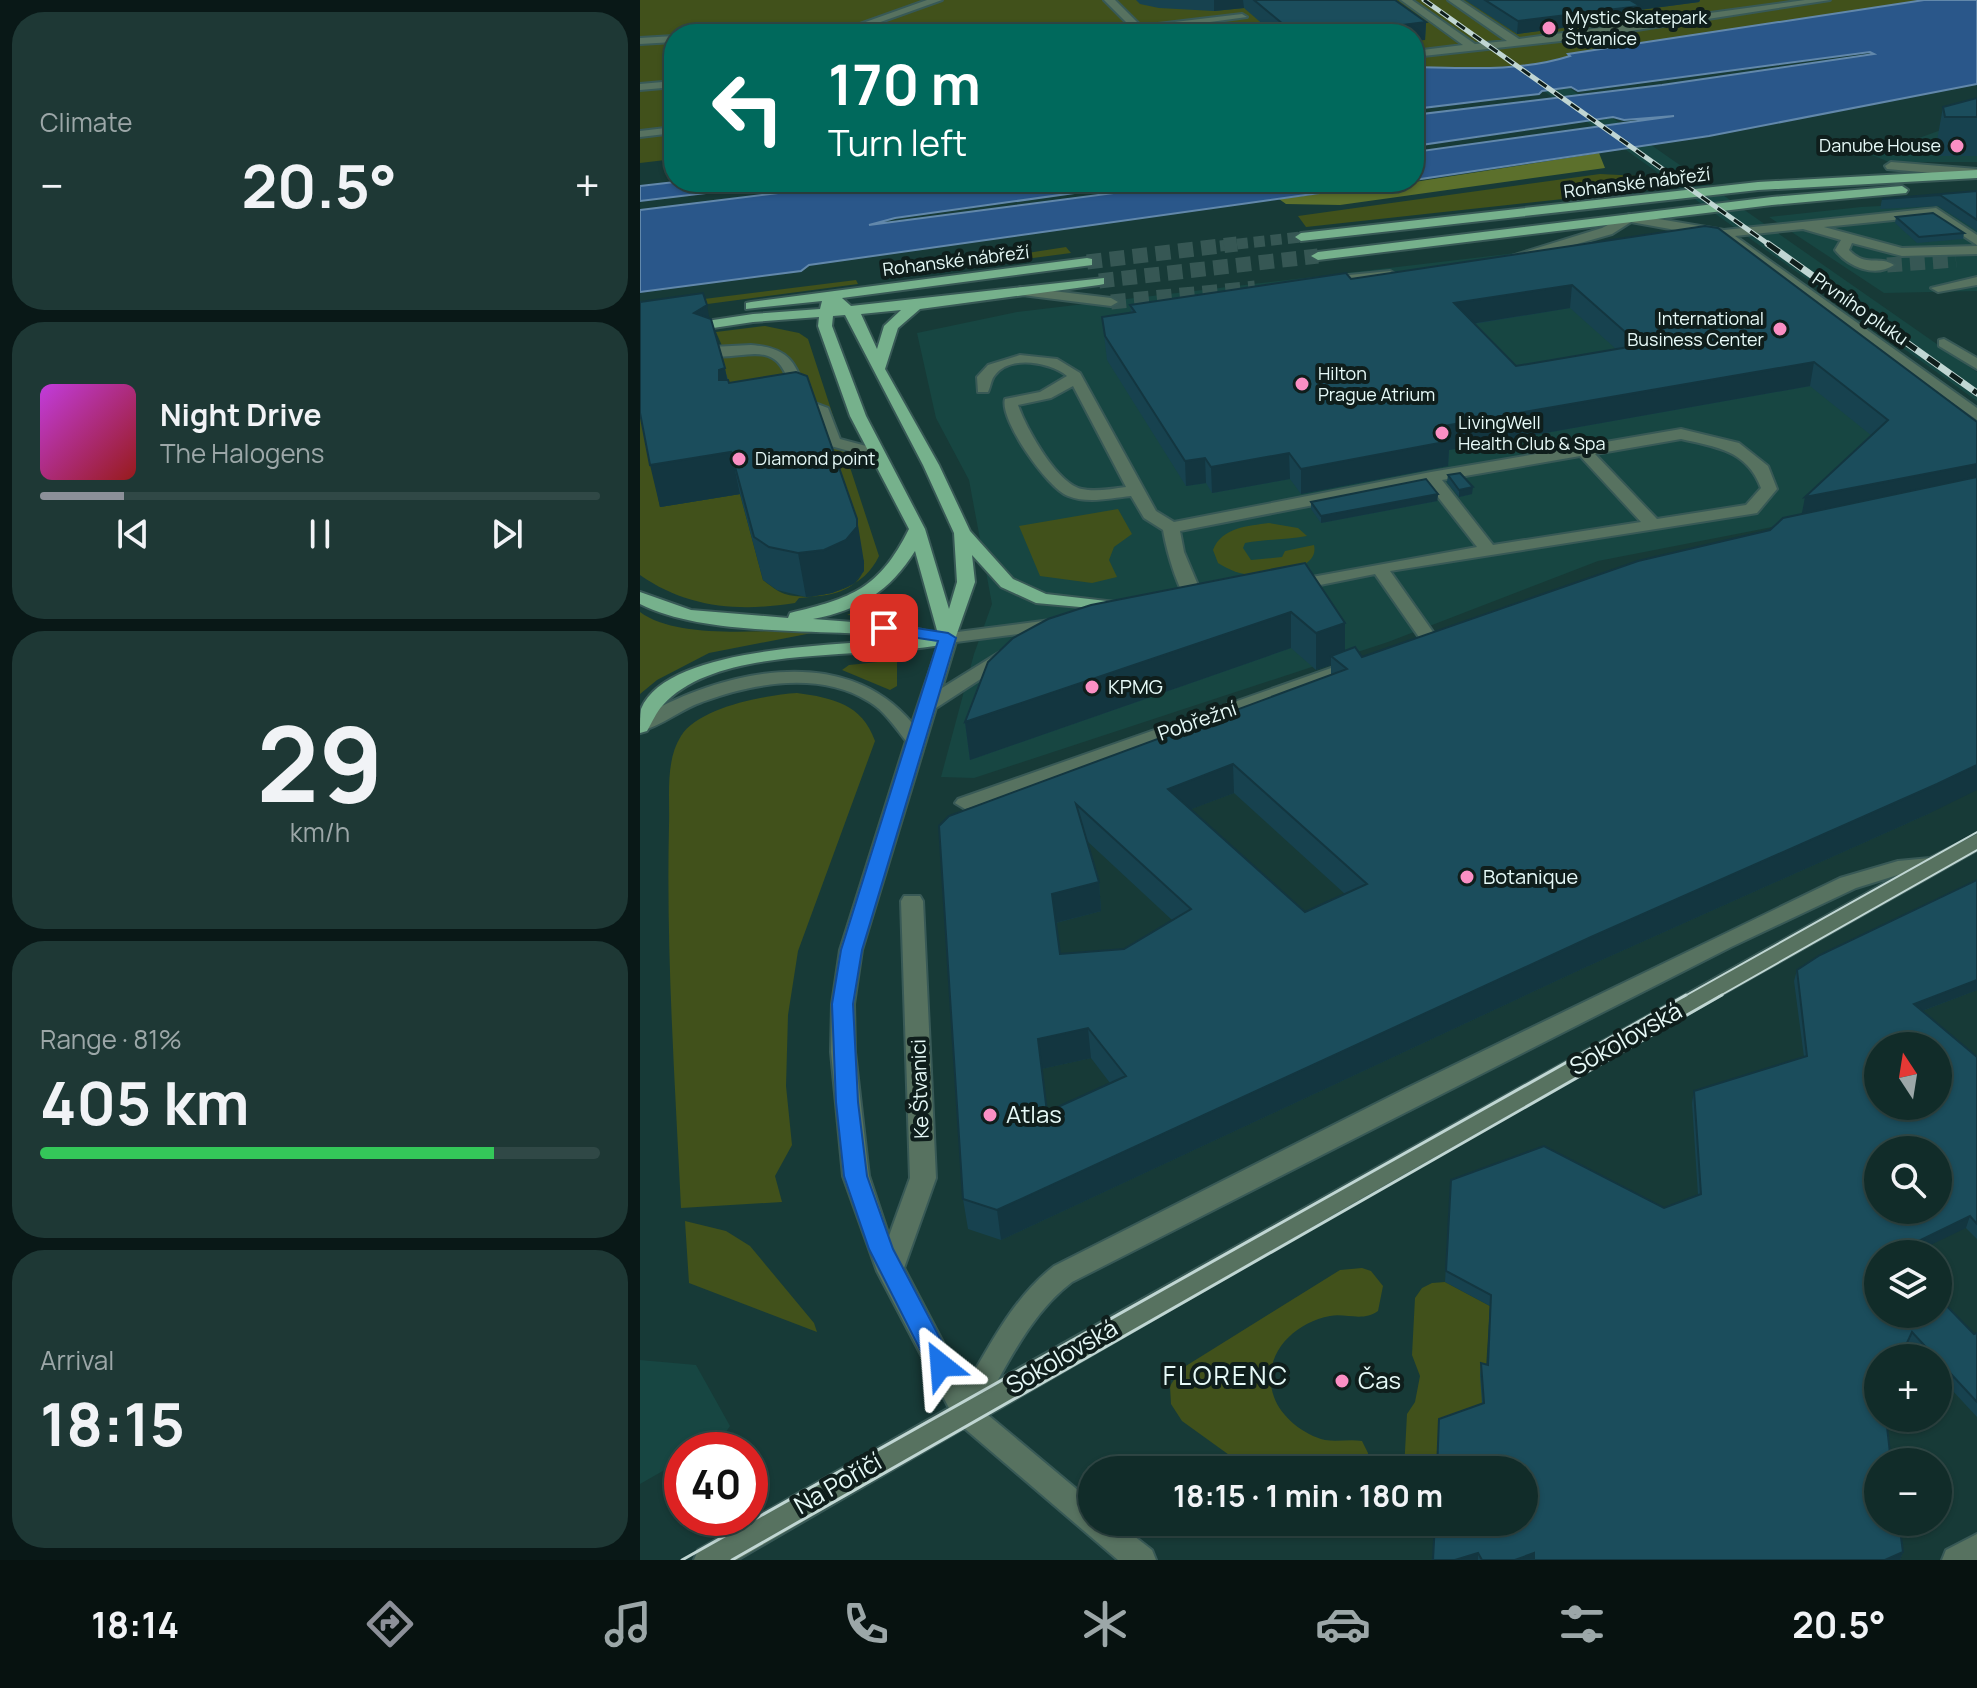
<!DOCTYPE html>
<html lang="en">
<head>
<meta charset="utf-8">
<style>
  body { margin:0; font-family:Manrope,sans-serif; background:#1e3835; color:#f1f3f6; height:100vh; display:flex; flex-direction:column; font-size:30px; white-space:nowrap }
  * { box-sizing:border-box; margin:0 }
  p { font-size:26px; color:#9ca7a8 }
  .icon { flex:none; width:44px; height:44px; fill:none; stroke:currentColor; stroke-width:2; stroke-linecap:round; stroke-linejoin:round }
  .map { position:relative; flex:1; overflow:hidden }
  .drawer { display:flex; flex-direction:column; gap:12px; padding:12px; background:#091817; width:640px }
  .drawer>* { flex:none }
  .hud { position:absolute; left:24px; top:24px; width:760px; height:168px; border-radius:32px; box-shadow:0 2px 6px #0004,0 0 0 2px #304846; background:#00695c; color:#fff; overflow:hidden }
  .needle { width:52px; rotate:348deg }
  .tools { position:absolute; left:1224px; top:1032px; display:grid; gap:16px }
  .tools a { display:grid; place-items:center; width:88px; height:88px; border-radius:50%; background:#112c29; box-shadow:0 2px 6px #0004,0 0 0 2px #304846; font-size:40px }
  .speed { position:absolute; left:24px; top:1432px; display:flex; gap:16px; font-size:40px; font-weight:700; text-align:center }
  .speed>* { display:grid; place-content:center; width:104px; height:104px; border-radius:50%; background:#112c29; box-shadow:0 2px 6px #0004,0 0 0 2px #304846; line-height:1 }
  .speed .limit { border:12px solid #d22; background:#fff; color:#111 }
  .pin { position:absolute; display:grid; place-items:center; width:68px; height:68px; color:#fff; margin:-34px; border-radius:16px; box-shadow:0 4px 12px #0006 }
  .me { position:absolute; width:88px; margin:-44px; rotate:332deg; stroke-linejoin:round; filter:drop-shadow(0 0 6px #0008) }
  .turn { display:flex; align-items:center; gap:28px; height:168px; padding:0 32px; font-size:36px }
  .turn .icon { width:104px; height:104px; stroke-width:2.5 }
  .turn b { display:block; font-size:56px; line-height:68px }
  .big { font-size:60px; font-weight:700; line-height:1.1 }
  .drawer .tile { flex:1; display:flex; flex-direction:column; justify-content:center; gap:12px; min-width:0; padding:0 28px; border-radius:32px; background:#1e3835 }
  .drawer .dial { align-items:center; gap:0 }
  .dial b { font-size:104px; line-height:1 }
  .song { display:flex; align-items:center; gap:24px }
  .cover { width:96px; height:96px; border-radius:12px; background:linear-gradient(135deg,hsl(290 70% 55%),hsl(0 70% 35%)) }
  .played { height:8px; border-radius:4px; background:linear-gradient(90deg,#8c9099 15%,#304846 15%) }
  .keys { display:flex; justify-content:space-around; direction:ltr }
  .heat { display:flex; justify-content:space-between; align-items:center; font-size:44px; direction:ltr }
  .charge { height:12px; border-radius:6px; background:linear-gradient(90deg,#34c759 81%,#304846 0) }
  .trip { position:absolute; left:438px; top:1456px; width:460px; height:80px; border-radius:40px; background:#112c29; box-shadow:0 2px 6px #0004,0 0 0 2px #304846; font-weight:700; line-height:80px; text-align:center }
  .menu { display:flex; height:128px; justify-content:space-around; align-items:center; background:#071210; color:#9ca7a8 }
  .menu .icon { width:56px; height:56px }
  .menu .current { color:#8c9099 }
  .menu b { font-size:36px; color:#f1f3f6 }
  main { display:flex; flex:1; min-height:0 }
  .map>svg:first-child { display:block }
  .built { fill:#174642 }
  .green { fill:#41511b }
  .forest { fill:#5c702c }
  .water { fill:#2a578a; stroke:#6288ab; stroke-width:2 }
  .lines { fill:none; stroke-linecap:round; stroke-linejoin:round }
  .minor-tunnel { stroke:#365754; stroke-width:15; stroke-dasharray:15 8; stroke-linecap:butt }
  .major-tunnel-far1 { stroke:#365754; stroke-width:11; stroke-dasharray:11 6; stroke-linecap:butt }
  .major-tunnel { stroke:#365754; stroke-width:15; stroke-dasharray:15 8; stroke-linecap:butt }
  .minor-casing { stroke:#385956; stroke-width:4 }
  .major-casing { stroke:#385956; stroke-width:4 }
  .minor { fill:#577260; fill-rule:evenodd }
  .major { fill:#76b18c; fill-rule:evenodd }
  .tram-far1 { stroke:#c0d6d3; stroke-width:2 }
  .tram { stroke:#c0d6d3; stroke-width:3 }
  .rail-far1-casing { stroke:#c0d6d3; stroke-width:5 }
  .rail-casing { stroke:#c0d6d3; stroke-width:7 }
  .rail-far1 { stroke:#0f1e1c; stroke-width:3; stroke-dasharray:10; stroke-linecap:butt }
  .rail { stroke:#0f1e1c; stroke-width:5; stroke-dasharray:14; stroke-linecap:butt }
  .wall { fill:#17424f; fill-rule:evenodd }
  .shaded-wall { fill:#133640 }
  .building { fill:#1b4d5c; stroke:#133640; stroke-width:2; fill-rule:evenodd }
  .route { fill:#1a73e8; stroke:#114b97; stroke-width:2 }
  .poi-dot { fill:#fb8fc4; stroke:#0f1e1c; stroke-width:3 }
  .labels { text-anchor:middle; stroke-width:8; stroke-linejoin:round; paint-order:stroke }
  .far-poi-label { font-size:18px; fill:#e6f9f7; stroke:#0f1e1c; text-anchor:start }
  .far-street-label { font-size:18px; fill:#e6f9f7; stroke:#0f1e1c }
  .poi-label { font-size:20px; fill:#e6f9f7; stroke:#0f1e1c; text-anchor:start }
  .street-label { font-size:20px; fill:#e6f9f7; stroke:#0f1e1c }
  .near-street-label { font-size:24px; fill:#e6f9f7; stroke:#0f1e1c }
  .near-poi-label { font-size:24px; fill:#e6f9f7; stroke:#0f1e1c; text-anchor:start }
  .near-neighbourhood-label { font-size:26px; letter-spacing:2px; fill:#e6f9f7; stroke:#0f1e1c }
</style>
</head>
<body>
<main>
<section class="drawer">
<div class="tile"><p>Climate</p>
<div class="heat"><a>−</a><b class="big">20.5°</b><a>+</a></div>
</div>
<div class="tile">
<div class="song"><i class="cover"></i><div><b>Night Drive</b><p>The Halogens</p></div></div>
<div class="played"></div>
<div class="keys"><svg class="icon" aria-label="previous" viewBox="0 0 24 24"><path d="M18 5L8 12l10 7zM5 5v14"/></svg><svg class="icon" aria-label="pause" viewBox="0 0 24 24"><path d="M8 5v14M16 5v14"/></svg><svg class="icon" aria-label="next" viewBox="0 0 24 24"><path d="M6 5l10 7-10 7zM19 5v14"/></svg></div>
</div>
<div class="tile dial"><b>29</b><p>km/h</p></div>
<div class="tile"><p>Range · 81%</p><b class="big">405 km</b><div class="charge"></div></div>
<div class="tile"><p>Arrival</p><b class="big">18:15</b></div>
</section>
<div class="map">
<svg width="1337" height="1560" viewBox="0 0 1337 1560">
  <rect width="100%" height="100%" fill="#173a37"/>
  <path class="built" d="M803,0L1337,372V401L866,64Z
    M1337,117V162H1249L1232,155Z
    M1337,201V291L1244,293L1129,217L1221,207Z
    M1054,232L1099,237L1337,422V487L958,561L748,642L334,778L301,777L334,654L352,604L329,480L296,418L277,333L377,312Z
    M0,1360L56,1365L90,1426L82,1438L61,1450H42V1460L0,1484Z"/>
  <path class="green" d="M0,0H1284L932,55C880,71 827,68 774,67V34H34V159L0,163Z
    M960,174L1020,177L1033,187L666,227L658,216Z
    M426,247L431,253L286,272L317,264Z
    M216,280L218,284L0,313V307Z
    M125,326L159,333L168,339L239,556C224,588 192,595 159,598L155,603C99,612 47,608 0,575V407L20,507L100,494L123,580C130,585 136,591 145,594C168,601 226,596 224,562L172,412L97,423L78,358L83,348L76,332Z
    M478,509L492,534L474,547L469,560L477,577L452,583L400,576L379,526Z
    M629,523L658,528L667,536C645,540 627,539 605,543L603,548L611,560L642,557L645,551L674,545C680,570 632,575 614,575C601,575 589,570 578,563L573,550C582,527 608,526 629,523Z
    M245,598L256,600L258,612L254,617L207,615Z
    M0,612C38,640 122,630 169,630L172,633L69,653L17,680L0,694Z
    M257,660V686L250,690L202,670L209,665Z
    M157,693C193,698 222,704 235,741L158,951L148,1015L146,1086L152,1145L135,1176L142,1202L41,1208C35,1081 26,953 29,825C30,797 25,761 41,736C59,707 126,695 157,693Z
    M45,1221L86,1231L110,1246L174,1323L177,1332L49,1283Z
    M722,1268L731,1271L743,1286L738,1311C723,1322 706,1313 690,1316C652,1323 620,1357 634,1397C641,1417 664,1435 685,1440C697,1442 710,1439 722,1441L728,1453L726,1470H610L542,1421L531,1404L530,1386L541,1369L700,1270Z
    M805,1282L850,1306L843,1414L797,1470H764L767,1414L775,1402L780,1376L772,1355L775,1298L782,1288L792,1283Z"/>
  <path class="forest" d="M959,153L965,168L700,205L646,204L639,199L774,182Z"/>
  <path class="water" d="M1284,0H1337V84L1069,136L774,180V152L1034,116L984,120L973,117L774,146V115L1022,85L1234,54L1230,52L938,91L931,87L902,91L899,94L774,109V67C826,68 880,72 930,56L928,54Z
    M35,182H156L0,201V186Z
    M228,182H513L255,218L229,225L558,182H758L169,265L161,271L0,292V210Z"/>
  <g class="lines">
    <path class="minor-tunnel" d="M1247,265L1316,260
      M471,302L615,288"/>
    <path class="major-tunnel-far1" d="M580,246L661,237"/>
    <path class="major-tunnel" d="M447,262L597,244
      M459,281L678,256"/>
    <defs>
      <path id="minor" d="M287,0H302L207,34H192Z
        M464,0H475L501,26L602,14L607,17L482,34H450L491,27Z
        M761,0H772L835,44L867,41L808,0H820L879,39L1165,0H1190L939,39L774,57V51L823,45Z
        M34,36V42L0,44V38Z
        M34,81V87L0,90V84Z
        M34,127V133L0,137V131Z
        M1251,162L1337,169V177L1247,169L1245,166Z
        M1296,208L1337,235V245L1293,216L1184,227L1262,248L1337,246V254L1262,256L1212,243L1209,250C1226,268 1239,255 1254,265C1235,278 1208,267 1195,250L1201,240L1163,229L1095,236L1337,408V420L1080,238L991,222L972,234L877,261L865,258L962,228L989,214L1084,230Z
        M750,271L757,275L755,278L699,284L692,280L699,276Z
        M1337,277V285L1298,292L1291,288Z
        M380,287L471,298L478,302L471,306L375,294L373,291Z
        M1304,339L1337,358V369L1299,346V340Z
        M111,345C153,348 156,365 169,401L188,408L200,439L241,450V456L235,458L187,445L176,414L157,407C150,395 150,378 141,366C123,340 84,367 65,351L72,347Z
        M380,355L417,359L440,373L516,511L534,522L791,472L1041,429L1099,443L1128,466L1137,489L1117,513L1111,514L750,571L798,639L789,644L783,643L735,574L650,591L641,586L650,581L837,547L787,483L540,531L544,552L566,604L557,609C540,604 526,548 523,530L504,518L491,496C471,498 448,504 428,496C407,488 359,419 365,399L400,392L427,376C410,362 370,355 355,375C351,379 351,386 348,392H338L337,377L348,365ZM433,386L486,487C472,489 455,492 442,489C417,484 386,428 378,405L411,398ZM1041,439C1076,447 1107,450 1121,488L1106,505L1017,519L955,454ZM940,456L1001,522L853,545L802,480Z
        M418,619L424,620L427,624L424,628L316,642L302,688L360,652L367,650L376,656L296,708L222,950L214,1004L215,1052L229,1176L249,1236L270,1178L261,901L264,896H280L283,901L296,1178L264,1268L326,1386C351,1343 374,1297 414,1266L765,1089L1200,878L1258,861L1290,858L1337,834V850L726,1196L348,1415L452,1502V1522H476L512,1550L516,1560H478L324,1428L97,1560H54L58,1550L309,1408L237,1271L203,1176L191,1052L192,1004L200,950L266,741C255,727 244,710 228,701C179,671 113,683 62,702C41,709 22,726 1,731L0,718C80,671 204,641 272,723L302,634ZM1261,874L358,1380C378,1344 399,1307 432,1282L1091,947L1216,888Z
        M714,660L723,666L721,670L332,807L325,809L315,803L318,799Z
        M1337,1534V1560H1302L1306,1550Z"/>
      <path id="major" d="M1337,170V178L1118,190L661,241L655,237L661,233L1118,182Z
        M1262,186L1268,190L1266,193L1132,205L678,260L671,256L678,252L1132,197Z
        M447,258L452,259V265L202,298L211,306L464,278V284L459,285L280,309L258,328L245,369L299,465L330,531L373,579L406,594L484,603L487,607L484,611L396,603L361,587L332,555L335,582L314,642C235,662 80,641 23,705C16,712 12,723 7,731L0,733C0,725 0,716 1,709C28,643 211,646 271,638C192,627 69,639 0,604V592L51,610L148,618L150,613C212,598 239,589 269,529L210,416L178,326L179,317L113,322L0,339V331L113,314L180,309L182,301L106,309V303L111,302ZM261,310L244,326L237,349L221,314ZM205,315L283,465L314,533L317,582L309,609L285,529L226,416L192,326L193,316ZM275,551L298,634L266,626L173,619C220,610 250,591 275,551Z"/>
    </defs>
    <use href="#minor" class="minor-casing"/>
    <use href="#major" class="major-casing"/>
    <use href="#minor" class="minor"/>
    <use href="#major" class="major"/>
    <path class="tram-far1" d="M1043,997L1337,832
      M1078,997L1337,850"/>
    <path class="tram" d="M42,1560L1046,995
      M92,1560L1082,995"/>
    <defs>
      <path id="rail-far1" d="M784,0L1131,246"/>
      <path id="rail" d="M1128,244L1337,393"/>
    </defs>
    <use href="#rail-far1" class="rail-far1-casing"/>
    <use href="#rail" class="rail-casing"/>
    <use href="#rail-far1" class="rail-far1"/>
    <use href="#rail" class="rail"/>
  </g>
  <path class="wall" d="M496,0H755L786,22L785,40L774,34H634L604,8L574,11L519,8L500,4Z
    M825,0H1060L1059,2L999,10V18L877,34Z
    M1337,98V156H1297L1296,146L1303,107Z
    M1337,191V231L1298,206L1240,209L1242,199Z
    M1256,217L1324,233L1323,239L1277,243L1255,223Z
    M1065,226L1337,422L1290,813L948,966L361,1240L328,1229L323,1199L299,826L691,675V665L676,670L651,648L330,760L325,722L665,563L705,623V651L722,657L1130,530L1162,514L1232,436L1170,386L809,450L808,466L661,494L650,479L572,493L566,483L546,486L467,360L462,317L491,313L490,305L711,279ZM930,308L976,349L876,366L834,324ZM594,793L705,894L665,912L551,809ZM446,840L532,920L484,949L420,954L416,923L461,911L459,882ZM451,1058L470,1083L407,1112L401,1069Z
    M69,318L89,383L224,562V571L213,584L192,593L166,597L137,590L123,580L100,494L20,507Z
    M808,475L832,494L819,497L807,482Z
    M798,494L797,501L681,523L671,509V502Z
    M1157,970L1337,990L1282,1011L1337,1057V1239L1326,1228L1238,1254L1334,1334L1337,1333V1417L1298,1375V1358H1282L1268,1343L1262,1358H1238L1263,1552L1260,1560H793L842,1403L840,1375L841,1363L848,1365L850,1306L805,1282L811,1180L1024,1208L1058,1195L1052,1103L1054,1091L1164,1057L1154,981Z"/>
  <path class="shaded-wall" d="M574,0H603L604,8L574,11Z
    M988,0H1060L1059,2L999,10V18L877,34L878,21Z
    M786,22L785,40L774,41V34H692Z
    M932,285L930,308L812,327L814,303Z
    M67,305L74,344L54,313Z
    M1174,362L1170,386L809,450L808,466L661,494V469L798,427Z
    M85,368L92,408L79,380V370Z
    M91,452L100,494L20,507L10,465Z
    M649,453L650,479L572,493L571,467Z
    M565,458L566,483L546,486L545,461Z
    M1337,464V486L1160,523L1165,497Z
    M833,487L832,494L819,497V490Z
    M798,494L797,501L681,523V516Z
    M217,519L224,562V571L213,584L192,593L166,597L158,553Z
    M651,612V648L330,760L325,722Z
    M705,623V660L691,656V665L676,670V633Z
    M593,764L594,793L530,817L528,789Z
    M1337,765V790L1290,813L948,966L361,1240L357,1210L951,937Z
    M459,882L461,911L415,923L412,894Z
    M1337,980V990L1271,1015L1274,1004Z
    M448,1028L451,1058L401,1069L398,1039Z
    M1330,1216L1326,1228L1272,1254H1255L1256,1252Z
    M1263,1552L1260,1560H1245Z
    M838,1553V1560H815Z
    M894,1553L893,1560H875Z"/>
  <path class="building" d="M614,0H755L786,22L692,34H655Z
    M845,0H990L1000,6L878,21Z
    M1337,98V117H1305L1303,107Z
    M1337,191V220L1300,195L1242,199Z
    M1293,213L1324,233L1279,237L1256,217Z
    M1065,226L1078,228L1337,422V464L1165,497L1248,420L1174,362L798,427L810,441L661,469L649,453L571,467L565,458L545,461L465,336L462,317L495,312L490,305L706,273L711,279ZM932,285L1000,345L876,366L814,303Z
    M63,293L67,305L54,313L71,319L85,368L79,370V380H88L89,383L156,372L167,376L217,519V527L206,540L184,550L158,553L129,547L114,537L91,452L10,465L0,413V302Z
    M820,473L833,487L819,490L808,475Z
    M1337,477V765L1297,784L951,937L357,1210L323,1199L299,826L309,816L707,669L691,656L715,647L722,657L998,561L1130,530L1143,518ZM593,764L727,884L665,912L528,789ZM436,804L551,909L484,949L420,954L412,894L459,882ZM448,1028L486,1076L407,1112L398,1039Z
    M786,479L798,494L681,516L671,502Z
    M665,563L705,623L676,633L651,612L325,722L348,662L373,638L408,619L451,605Z
    M1337,880V980L1274,1004L1337,1057V1224L1330,1216L1256,1252L1257,1254H1238V1314H1298V1297L1334,1334L1337,1333V1402L1298,1360V1358H1296L1272,1332L1260,1358H1238V1418H1246L1251,1462H1238V1522H1259L1263,1552L1245,1560H894V1553L875,1560H842L838,1553L815,1560H793L795,1522H884V1470H797L799,1419L844,1403L841,1363L848,1365L851,1295L806,1271L811,1180L904,1146L1024,1208L1061,1194L1054,1091L1167,1056L1157,970L1180,955ZM1238,1046H1298V1106H1238ZM1238,1150H1298V1210H1238Z"/>
  <path class="route" d="M244,623L308,633L316,638L222,950L213,1004L218,1102L227,1176L253,1249L314,1365L310,1373L301,1376L292,1373L229,1249L204,1176L196,1102L192,1004L201,950L298,641L238,632L235,628Z"/>
  <g class="poi-dot">
    <circle cx="909" cy="28" r="8"/>
    <circle cx="1317" cy="146" r="8"/>
    <circle cx="1140" cy="329" r="8"/>
    <circle cx="662" cy="384" r="8"/>
    <circle cx="802" cy="433" r="8"/>
    <circle cx="99" cy="459" r="8"/>
    <circle cx="452" cy="687" r="8"/>
    <circle cx="827" cy="877" r="8"/>
    <circle cx="350" cy="1115" r="8"/>
    <circle cx="702" cy="1381" r="8"/>
  </g>
  <g class="labels">
    <g class="far-poi-label">
      <text x="925" y="24">Mystic Skatepark<tspan x="925" dy="21">Štvanice</tspan></text>
      <text x="1301" y="152" text-anchor="end">Danube House</text>
      <text x="1124" y="325" text-anchor="end">International<tspan x="1124" dy="21">Business Center</tspan></text>
      <text x="678" y="380">Hilton<tspan x="678" dy="21">Prague Atrium</tspan></text>
      <text x="818" y="429">LivingWell<tspan x="818" dy="21">Health Club &amp; Spa</tspan></text>
      <text x="115" y="465">Diamond point</text>
    </g>
    <g class="far-street-label">
      <text transform="translate(997 183) rotate(-7)" y="6">Rohanské nábřeží</text>
      <text transform="translate(316 261) rotate(-7)" y="6">Rohanské nábřeží</text>
      <text transform="translate(1220 309) rotate(35)" y="6">Prvního pluku</text>
    </g>
    <g class="poi-label">
      <text x="468" y="694">KPMG</text>
      <text x="843" y="884">Botanique</text>
    </g>
    <g class="street-label">
      <text transform="translate(557 721) rotate(-19)" y="7">Pobřežní</text>
      <text transform="translate(280 1089) rotate(-92)" y="7">Ke Štvanici</text>
    </g>
    <g class="near-street-label">
      <text transform="translate(986 1039) rotate(-29)" y="8">Sokolovská</text>
      <text transform="translate(422 1357) rotate(-30)" y="8">Sokolovská</text>
      <text transform="translate(198 1484) rotate(-30)" y="8">Na Poříčí</text>
    </g>
    <g class="near-poi-label">
      <text x="366" y="1123">Atlas</text>
      <text x="718" y="1389">Čas</text>
    </g>
    <g class="near-neighbourhood-label">
      <text x="586" y="1385">FLORENC</text>
    </g>
  </g>
</svg>
<div class="tools">
<a><svg class="needle" viewBox="-14 -14 28 28"><path d="M0-13l5 13h-10z" fill="#e53935"/><path d="M0 13l5-13h-10z" fill="#9ca7a8"/></svg></a>
<a><svg class="icon" aria-label="search" viewBox="0 0 24 24"><circle cx="10" cy="10" r="6"/><path d="M15 15l6 6"/></svg></a>
<a><svg class="icon" aria-label="layers" viewBox="0 0 24 24"><path d="M12 4l9 5-9 5-9-5zM3 14l9 5 9-5"/></svg></a>
<a>+</a>
<a>−</a>
</div>
<div class="speed"><div class="limit">40</div></div>
<div class="pin" style="left:244px;top:628px;background:#d93025"><svg class="icon" aria-label="arrive" viewBox="0 0 24 24"><path d="M6 21V4h12l-3 4 3 4H6"/></svg></div>
<svg class="me" style="left:301px;top:1365px" viewBox="-20 -20 40 40"><path d="M0-17L14 15 0 8-14 15z" fill="#1a73e8" stroke="#fff" stroke-width="4"/></svg>
<div class="trip">18:15 · 1 min · 180 m</div>
<div class="hud">
<div class="turn"><svg class="icon" aria-label="left" viewBox="0 0 24 24"><path d="M17 20v-9H6M10 6l-5 5 5 5"/></svg><div><b>170 m</b>Turn left</div></div>
</div>
</div>
</main>
<nav class="menu">
<b>18:14</b>
<svg class="icon current" aria-label="directions" viewBox="0 0 24 24"><path d="M12 3l9 9-9 9-9-9zM9 14v-3h6M13 9l2 2-2 2"/></svg>
<svg class="icon" aria-label="music" viewBox="0 0 24 24"><path d="M9 18V5l10-2v13"/><circle cx="6" cy="18" r="3"/><circle cx="16" cy="16" r="3"/></svg>
<svg class="icon" aria-label="phone" viewBox="0 0 24 24"><path d="M5 4h4l2 5-3 2q2 4 5 5l2-3 5 2v4C11 20 4 13 5 4z"/></svg>
<svg class="icon" aria-label="climate" viewBox="0 0 24 24"><path d="M12 3v18M4 7l16 10M4 17L20 7"/></svg>
<svg class="icon" aria-label="car" viewBox="0 0 24 24"><path d="M5 17H2v-5l4-1 3-4h7l3 4 3 1v5h-3M9 17h6M6 11h13"/><circle cx="7" cy="17" r="2"/><circle cx="17" cy="17" r="2"/></svg>
<svg class="icon" aria-label="filters" viewBox="0 0 24 24"><path d="M4 7h16M4 17h16"/><circle cx="9" cy="7" r="2"/><circle cx="15" cy="17" r="2"/></svg>
<b>20.5°</b>
</nav>
</body>
</html>
